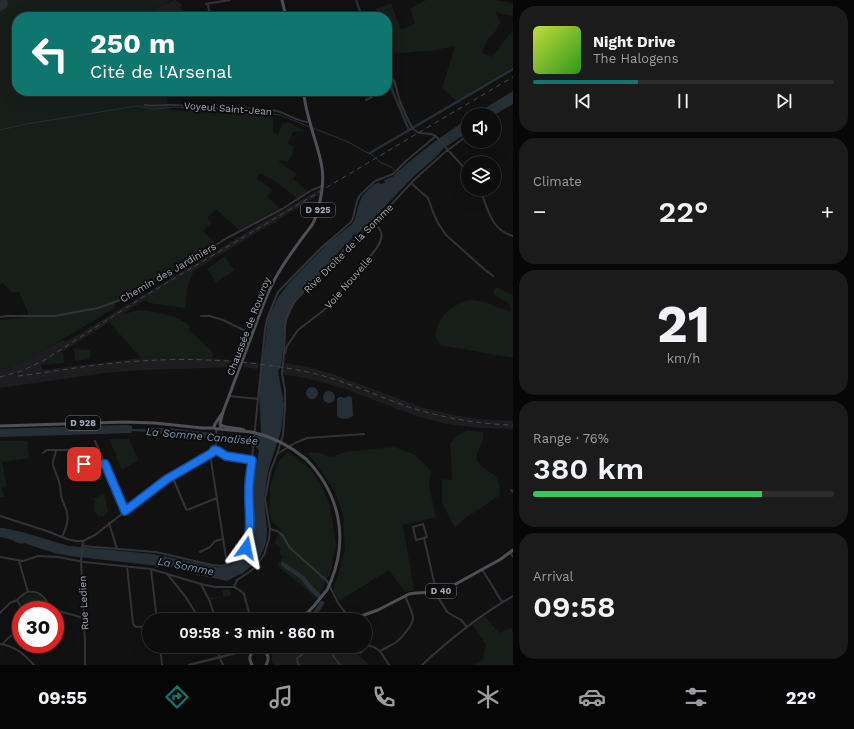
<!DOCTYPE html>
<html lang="en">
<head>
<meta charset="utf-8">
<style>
  body { margin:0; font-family:"Work Sans",sans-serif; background:#1b1b1c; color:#f1f3f6; height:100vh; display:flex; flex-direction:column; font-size:15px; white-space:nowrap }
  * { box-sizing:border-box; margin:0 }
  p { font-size:13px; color:#9a9c9e }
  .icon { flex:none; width:22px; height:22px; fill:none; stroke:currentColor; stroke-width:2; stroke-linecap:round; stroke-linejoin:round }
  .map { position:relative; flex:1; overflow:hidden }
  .details { display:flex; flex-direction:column; gap:6px; padding:6px; background:#070708; width:341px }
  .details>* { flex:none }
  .banner { position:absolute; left:12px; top:12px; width:380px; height:84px; border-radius:16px; box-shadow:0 4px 16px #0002,0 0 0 1px #2d2d2e; background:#0f766e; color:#fff; overflow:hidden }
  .buttons { position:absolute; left:461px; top:108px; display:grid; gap:8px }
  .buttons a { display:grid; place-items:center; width:40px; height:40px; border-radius:50%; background:#0d0d0e; box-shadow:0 4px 16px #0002,0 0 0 1px #2d2d2e; font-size:20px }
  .speed { position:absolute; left:12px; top:601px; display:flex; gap:8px; font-size:20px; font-weight:700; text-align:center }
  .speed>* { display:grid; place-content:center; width:52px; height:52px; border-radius:50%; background:#0d0d0e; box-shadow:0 4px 16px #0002,0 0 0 1px #2d2d2e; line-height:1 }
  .speed .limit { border:6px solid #d22; background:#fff; color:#111 }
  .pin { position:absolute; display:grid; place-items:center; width:34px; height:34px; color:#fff; margin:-17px; border-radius:8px; box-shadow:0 2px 6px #0006 }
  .me { position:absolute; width:44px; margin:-22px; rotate:12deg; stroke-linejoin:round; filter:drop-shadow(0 0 3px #0008) }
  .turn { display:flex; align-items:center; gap:14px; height:84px; padding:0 12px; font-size:18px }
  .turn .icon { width:52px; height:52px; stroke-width:2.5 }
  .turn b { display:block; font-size:28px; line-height:34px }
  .big { font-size:30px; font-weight:600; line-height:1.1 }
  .details .card { flex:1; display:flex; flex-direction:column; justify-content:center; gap:6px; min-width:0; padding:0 14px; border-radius:16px; background:#1b1b1c }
  .details .dial { align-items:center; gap:0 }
  .dial b { font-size:52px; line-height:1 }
  .song { display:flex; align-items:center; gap:12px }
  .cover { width:48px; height:48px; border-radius:6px; background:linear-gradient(135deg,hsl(70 70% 55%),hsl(110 70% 35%)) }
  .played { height:4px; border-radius:2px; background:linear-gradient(90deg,#0f766e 35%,#2d2d2e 35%) }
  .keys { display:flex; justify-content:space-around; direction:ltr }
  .heat { display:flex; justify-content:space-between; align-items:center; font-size:22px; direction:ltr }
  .charge { height:6px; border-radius:3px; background:linear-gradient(90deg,#34c759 76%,#2d2d2e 0) }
  .trip { position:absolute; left:142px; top:613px; width:230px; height:40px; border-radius:20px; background:#0d0d0e; box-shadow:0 4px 16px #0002,0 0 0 1px #2d2d2e; font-weight:600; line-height:40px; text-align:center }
  .dock { display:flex; height:64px; justify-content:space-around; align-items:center; background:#050506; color:#9a9c9e }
  .dock .icon { width:28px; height:28px }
  .dock .selected { color:#0f766e }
  .dock b { font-size:18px; color:#f1f3f6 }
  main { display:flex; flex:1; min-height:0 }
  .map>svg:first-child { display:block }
  .built { fill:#1d1d1f }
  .green { fill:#171d18 }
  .water { fill:#272f36 }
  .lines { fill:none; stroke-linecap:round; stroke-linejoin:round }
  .stream { stroke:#272f36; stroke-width:1 }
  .canal { stroke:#272f36; stroke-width:2.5 }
  .river { stroke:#272f36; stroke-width:4.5 }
  .minor { stroke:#323337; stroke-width:2 }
  .tertiary { stroke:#323337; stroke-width:2.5 }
  .primary { stroke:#4e5056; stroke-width:3 }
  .rail { stroke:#45474c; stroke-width:1; stroke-dasharray:5 4; stroke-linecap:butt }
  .primary-bridge { stroke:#4e5056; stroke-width:3 }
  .route-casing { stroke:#114b97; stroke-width:10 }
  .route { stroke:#1a73e8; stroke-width:7 }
  .labels { text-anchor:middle; stroke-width:4; stroke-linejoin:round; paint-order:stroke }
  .shield { fill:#0c0c0d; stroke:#757881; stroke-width:1 }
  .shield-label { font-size:9px; font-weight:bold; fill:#a2a7b3 }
  .street-label { font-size:10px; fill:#a2a7b3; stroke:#0c0c0d }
  .water-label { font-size:11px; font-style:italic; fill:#7795b0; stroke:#0c0c0d }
</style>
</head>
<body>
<main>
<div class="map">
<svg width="513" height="665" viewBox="0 0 513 665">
  <rect width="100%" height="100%" fill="#111112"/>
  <path class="built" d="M174,0L178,1L182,5L180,8L184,11L181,13L182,17H147L146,13Z
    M320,189V194L278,220L145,300L41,365L42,370L141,358L188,357L212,358L239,361L237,367L142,370L105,373L0,388V369H5L17,364L63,340L66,342L255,227Z
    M245,361L259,363L258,369L243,367Z
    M285,363L309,367L335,375L424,408L454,415L478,419L513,421V429L480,428L447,424L416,416L345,389L329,384L306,378L284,375L283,372Z
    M276,646H353L356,652L369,665H274L272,662L271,653Z"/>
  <path class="green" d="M0,0H171L164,5L146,13L147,17H17V91H166L169,110L240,111L269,115L273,118V132L278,135L282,124L288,122L304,131L293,132L288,143V144L294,146L293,153L288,162L280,160L279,162L297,174L293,179L309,192L298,199L273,180L259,173L257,178L272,190L267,197L280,208L239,230L216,209L207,218L212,223L203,231L215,243L140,292L115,304L114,308C89,324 63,339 37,354C26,360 13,368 0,369V320L27,317L28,313L19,292L12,293L3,283L0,284Z
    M426,0H495L513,3V16L501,14L496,12L500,22L495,32L488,39L482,53L492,57L513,30V67L456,101L442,88L455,46L435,50L394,54L387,56V17H378L379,16L376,9L391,3L401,30L415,23L410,9Z
    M225,256L234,270L216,283L207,269Z
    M194,270L187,288L185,308L149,303L145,300Z
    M496,287L513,295V358L440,345L435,334C437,329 438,324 441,319C445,312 462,299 471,300C484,300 498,308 510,312L512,309L507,302L493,294Z
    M139,310C158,312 175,314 190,326L189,330L214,353L212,358L173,357L141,358L109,322L123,314Z
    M74,349L90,350V359L75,361Z
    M63,351L64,363L41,365Z
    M467,430L483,432V440L477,454V461L485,469L496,476L499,484L500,495L464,519L455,528L442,503V479L450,480L452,479L450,443L456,436Z
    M109,439H129L138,460L122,470Z
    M0,441H27L29,458L2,462L7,487L2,488L4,497H0Z
    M395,447L415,455L431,471L429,486L436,517L403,525L414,590L405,592L389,570L339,601L333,590L339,573L345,550L343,515L335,492L318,466L307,453L317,452L331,457L349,451Z
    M288,452L297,458L312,471L321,485L330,506L336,545L330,574L317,599L277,565L283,557L280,554V548L274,543L281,529L272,522L269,512L270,486L278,462Z
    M103,494C107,499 106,507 108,512L105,514L104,517L101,516L99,517L94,511L95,501L93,499Z
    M223,590H231V595L211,600L210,598L223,597Z
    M29,594C40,594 44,594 47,606L44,610H25L20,600Z
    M485,616L499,633L511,628L513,632V665H473L483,659L486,644L472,625Z"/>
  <path class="water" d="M0,0H7L8,5L6,8L0,11Z
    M513,91V104L494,115H474Z
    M468,119V132L444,148L435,158L413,177L366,226L343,247L295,300L286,319L284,329L283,350L281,366L278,371L284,405L281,431L268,471L264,497L267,530L266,542L263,551L258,560L242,574H240L227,581L194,574L193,573L168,566L167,567L159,566L70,556L54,553L24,543L22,544L15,542V541L9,539L0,537V528H3L22,532L69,546L153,554L216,567C224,568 230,566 236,561C260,544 248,513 251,489C251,486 253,483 254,480C256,470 257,460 259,450C253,444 250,443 242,442L167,434V433L164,432L163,434L149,433V432L132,431L131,433L0,437V429L126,425L132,426V429H149V428H164V430L167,431L168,428L212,433C220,435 253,438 259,435C260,435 261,434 261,433L259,390L268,318L279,296L289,283L327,244L352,224L355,219L358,207L362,196L373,185L379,182L380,184L385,183L384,180L394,176L396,173L399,170H400C421,151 444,134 468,119Z
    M306 393a6 6 0 1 1 12 0a6 6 0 1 1-12 0Z
    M323 397a6 6 0 1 1 12 0a6 6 0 1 1-12 0Z
    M349,396L352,398L353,416L347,419L339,418L337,415V399L339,397H342L344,398Z"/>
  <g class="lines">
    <path class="stream" d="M313,128L348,142L372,155L380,162L391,167L396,171
      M0,130L26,124L137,106L153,109L174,107L197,109L202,111L240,109L280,115L310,127"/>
    <path class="canal" d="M356,0L362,17
      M387,75L390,85L409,130
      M370,153L513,69"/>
    <path class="river" d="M283,564L303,578L309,586L319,596
      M308,620L316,612L322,603"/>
    <path class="minor" d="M206,4L230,0
      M208,4L210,17
      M387,69L395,83L400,102L408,120L413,129L419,133L431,134L436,136L447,149L468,172
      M304,96L320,91
      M366,100L372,97L369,91
      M145,105C155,107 165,104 176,105C184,105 192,108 200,108C226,109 251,106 277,111C288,114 298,122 309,122
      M494,118L497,116
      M411,183L428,198L433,212L438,223L446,235L484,269L493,276
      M479,189C489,208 489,229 513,236
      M201,316H210L223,320L252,334
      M0,317L7,316H55L98,308L120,300L139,291L227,238L263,219L282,209L312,190L322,186
      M285,353L287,346L298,330L328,307L372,254C377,248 385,238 380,230C378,227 375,224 374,222
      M229,396L258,399
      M95,441L125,511
      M56,450C56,455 52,460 53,465C55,472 59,479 60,486C61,489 60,492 61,495C62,502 66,507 67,513C69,522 65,530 62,537
      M215,450L228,456L252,460
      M43,453L47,450H72C77,453 77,461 84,464H105
      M210,454L227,564
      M277,454L295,443L307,438L364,434
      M172,476L186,509L187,510L217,498
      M511,490L513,492
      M0,516L47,531L67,539L76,541H83L95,535L146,495L167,479L212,453C217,448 217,436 216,429
      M109,523L117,549
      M270,529L277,531L280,533L283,536L290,548L327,581L338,603L351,620
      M424,538L427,537L423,524L413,527L416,540L424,538L437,595L447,612L461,620L467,627
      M83,541L81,561L85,643V665
      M82,546L156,552L212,565L222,566L228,564L239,557L246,548L249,537L250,524L249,488L265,330L267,319L278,292L321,248L351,222L353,218L357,201L360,195L375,181L393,174L406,161L436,136
      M200,552L210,547L215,541L223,539
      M510,552L513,557
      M0,557L23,561L38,556L58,557L84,562L151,569L201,584L215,587H234L238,589L244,594L251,620
      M19,561L28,592
      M127,566L133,624L136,627L149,626
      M482,569L502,602
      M151,570L157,620
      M168,575L185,596L200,620
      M201,584L210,602L216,620
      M234,587L237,580L252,570L259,562L264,555L269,539L270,529L265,499L270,472L277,454L283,435L285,407V390L282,374L284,354L285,328L286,320L291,308L296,300L328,265L387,209L414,180L444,153L468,135
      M51,609L84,618
      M23,610L17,600C20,597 25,593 28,592C41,590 47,600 51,609
      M0,613L10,603L17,600
      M0,644C15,646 24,654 34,665
      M3,644L7,639L21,628
      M365,645L374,647L380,651C385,648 390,646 395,643C401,639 413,625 413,618C412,610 408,603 405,596
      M160,646L162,665
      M216,646L219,656L223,665
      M257,646L260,650
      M326,646L340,665
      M380,651L389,665
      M360,653L367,646
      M299,665L297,661V658L315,646
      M422,665C450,639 480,615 513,596"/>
    <path class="tertiary" d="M189,665L240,652L252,653"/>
    <path class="primary" d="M282,0L286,17
      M223,412L215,424L214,427L216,429H219L221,427L220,424L223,412L265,300C276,272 294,249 312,225C316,219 317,212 319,205C327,173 321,160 312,130C308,117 305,104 303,91
      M221,425C228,429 236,427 244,430
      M0,426L125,422L155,423L202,428H215
      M219,429L251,432
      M306,459C339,493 349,537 331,581
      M300,620L314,606L326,591
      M304,620L311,613
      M350,620L378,610L409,594L416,593L436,592L445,590L501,559L513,550
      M263,651L270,646
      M267,655L268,651L273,646
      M252,665C241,645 277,646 266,665"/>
    <path class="rail" d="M18,376C59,371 100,363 141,361C196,357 258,361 312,373C346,381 377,396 409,407C443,418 478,424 513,425
      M0,377L21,371L43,361L143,297L418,133L513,77"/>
    <path class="primary-bridge" d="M251,432C272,436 290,446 306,459
      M327,590L331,581"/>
  </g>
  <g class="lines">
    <defs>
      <path id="route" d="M84,464H105L125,511L167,479L212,453L214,450L218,451L226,456L252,460C251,469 249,479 249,488C248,510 253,526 246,548"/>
    </defs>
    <use href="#route" class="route-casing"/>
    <use href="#route" class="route"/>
  </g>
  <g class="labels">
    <g class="shield">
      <rect x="301" y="203" width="34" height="14" rx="3"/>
      <rect x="66" y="416" width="34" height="14" rx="3"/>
      <rect x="426" y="584" width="30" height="14" rx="3"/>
    </g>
    <g class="shield-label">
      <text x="318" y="213">D 925</text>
      <text x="83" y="426">D 928</text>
      <text x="441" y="594">D 40</text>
    </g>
    <g class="street-label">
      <text transform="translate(228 108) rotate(4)" y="4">Voyeul Saint-Jean</text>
      <text transform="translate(348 248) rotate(-45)" y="4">Rive Droite de la Somme</text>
      <text transform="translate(168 272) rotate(-30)" y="4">Chemin des Jardiniers</text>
      <text transform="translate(348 282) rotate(-49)" y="4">Voie Nouvelle</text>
      <text transform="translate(248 326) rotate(-69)" y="4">Chaussée de Rouvroy</text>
      <text transform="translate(83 603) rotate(-93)" y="4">Rue Ledien</text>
    </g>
    <g class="water-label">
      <text transform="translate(202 436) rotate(5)" y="4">La Somme Canalisée</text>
      <text transform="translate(186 566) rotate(11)" y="4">La Somme</text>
    </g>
  </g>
</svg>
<div class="buttons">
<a><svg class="icon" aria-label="sound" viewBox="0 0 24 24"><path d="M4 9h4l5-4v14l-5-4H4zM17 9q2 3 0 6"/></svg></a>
<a><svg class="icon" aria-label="layers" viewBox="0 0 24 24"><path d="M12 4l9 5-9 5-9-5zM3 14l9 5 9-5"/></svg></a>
</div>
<div class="speed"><div class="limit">30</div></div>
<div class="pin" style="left:84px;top:464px;background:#d93025"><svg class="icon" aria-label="arrive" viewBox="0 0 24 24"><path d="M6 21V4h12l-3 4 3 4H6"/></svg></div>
<svg class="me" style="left:246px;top:548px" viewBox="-20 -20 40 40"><path d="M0-17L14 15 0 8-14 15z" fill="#1a73e8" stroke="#fff" stroke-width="4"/></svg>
<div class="trip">09:58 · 3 min · 860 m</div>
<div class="banner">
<div class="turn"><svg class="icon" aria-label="left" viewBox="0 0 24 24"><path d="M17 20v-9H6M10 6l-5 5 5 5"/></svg><div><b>250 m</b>Cité de l'Arsenal</div></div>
</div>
</div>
<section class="details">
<div class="card">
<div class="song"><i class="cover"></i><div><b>Night Drive</b><p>The Halogens</p></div></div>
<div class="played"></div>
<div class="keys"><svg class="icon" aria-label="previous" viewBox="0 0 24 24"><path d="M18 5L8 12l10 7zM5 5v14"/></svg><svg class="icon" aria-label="pause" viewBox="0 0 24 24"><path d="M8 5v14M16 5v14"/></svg><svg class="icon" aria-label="next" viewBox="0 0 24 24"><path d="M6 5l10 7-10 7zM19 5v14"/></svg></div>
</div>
<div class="card"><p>Climate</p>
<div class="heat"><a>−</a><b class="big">22°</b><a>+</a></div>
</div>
<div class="card dial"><b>21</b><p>km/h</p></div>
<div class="card"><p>Range · 76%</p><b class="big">380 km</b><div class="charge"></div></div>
<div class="card"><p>Arrival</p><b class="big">09:58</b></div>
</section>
</main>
<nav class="dock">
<b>09:55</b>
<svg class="icon selected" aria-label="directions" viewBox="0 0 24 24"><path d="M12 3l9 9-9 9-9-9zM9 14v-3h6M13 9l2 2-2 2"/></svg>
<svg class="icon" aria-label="music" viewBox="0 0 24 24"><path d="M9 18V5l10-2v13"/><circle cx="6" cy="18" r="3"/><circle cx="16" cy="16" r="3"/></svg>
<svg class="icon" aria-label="phone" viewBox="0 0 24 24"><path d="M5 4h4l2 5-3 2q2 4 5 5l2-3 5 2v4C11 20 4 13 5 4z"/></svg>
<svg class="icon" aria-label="climate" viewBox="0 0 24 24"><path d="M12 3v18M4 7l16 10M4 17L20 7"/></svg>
<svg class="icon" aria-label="car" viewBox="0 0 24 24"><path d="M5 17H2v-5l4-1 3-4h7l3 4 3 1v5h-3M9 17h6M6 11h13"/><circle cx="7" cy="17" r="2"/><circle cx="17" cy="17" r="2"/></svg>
<svg class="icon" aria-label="filters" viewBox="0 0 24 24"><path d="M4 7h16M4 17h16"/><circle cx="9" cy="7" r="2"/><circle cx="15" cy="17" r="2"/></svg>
<b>22°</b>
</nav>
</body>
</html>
